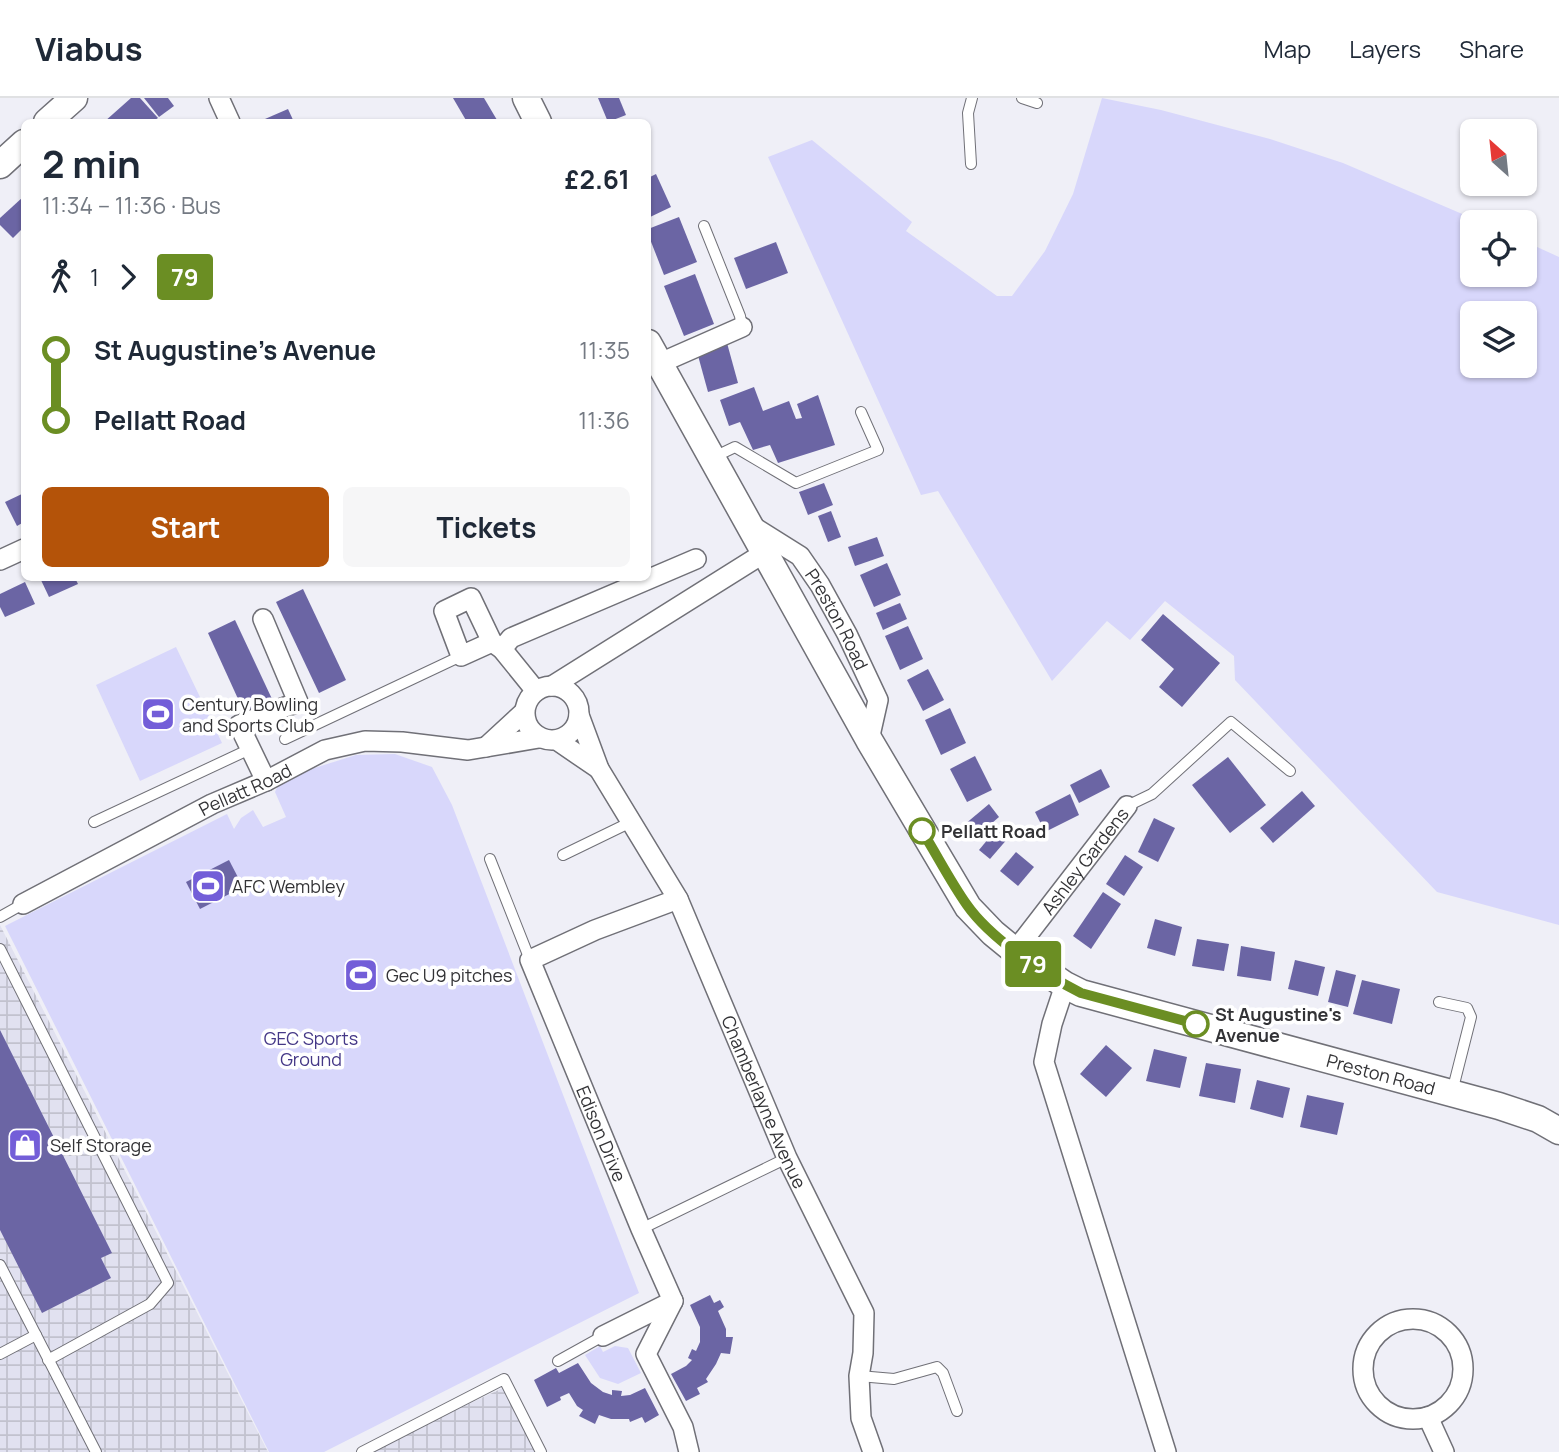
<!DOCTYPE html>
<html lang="en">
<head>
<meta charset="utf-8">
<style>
	:root { --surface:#fff; --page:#f6f6f7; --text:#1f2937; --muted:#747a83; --line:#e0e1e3; --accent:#b45309 }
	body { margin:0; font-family:Manrope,sans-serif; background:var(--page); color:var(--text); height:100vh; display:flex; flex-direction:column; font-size:26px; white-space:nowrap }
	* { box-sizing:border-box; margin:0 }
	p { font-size:23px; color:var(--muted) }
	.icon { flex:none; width:38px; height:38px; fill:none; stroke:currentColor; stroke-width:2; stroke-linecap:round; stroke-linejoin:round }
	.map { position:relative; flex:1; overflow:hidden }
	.drawer { position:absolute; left:21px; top:21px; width:630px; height:462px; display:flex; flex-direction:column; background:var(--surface); border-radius:10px; box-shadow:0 2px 5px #0004 }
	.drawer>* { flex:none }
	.badge { padding:0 14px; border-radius:5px; font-size:24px; line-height:46px }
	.needle { width:46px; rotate:333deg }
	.buttons { position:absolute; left:1460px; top:21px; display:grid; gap:14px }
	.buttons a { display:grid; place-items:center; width:77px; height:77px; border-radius:10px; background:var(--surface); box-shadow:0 2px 5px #0004; font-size:35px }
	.map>.badge { position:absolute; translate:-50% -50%; box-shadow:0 0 0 4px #fff }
	.legs { display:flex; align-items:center; gap:10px; height:77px; padding:0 21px; font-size:23px }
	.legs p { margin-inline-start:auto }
	.overview { display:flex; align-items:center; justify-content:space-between; height:119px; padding:0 21px }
	h1 { font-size:38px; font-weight:700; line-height:52px }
	.primary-button { display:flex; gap:14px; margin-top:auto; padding:14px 21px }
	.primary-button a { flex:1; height:80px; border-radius:10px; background:var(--accent); color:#fff; font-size:28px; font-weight:700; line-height:80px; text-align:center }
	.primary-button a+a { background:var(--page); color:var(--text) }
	ul { padding:0 21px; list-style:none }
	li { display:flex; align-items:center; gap:24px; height:70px; font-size:26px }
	li i { display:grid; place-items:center; width:10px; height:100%; margin:0 9px; background:currentColor }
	li i::after { content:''; width:18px; height:18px; margin:-9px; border:5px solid; border-radius:50%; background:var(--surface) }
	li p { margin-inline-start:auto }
	li:first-child i { background:linear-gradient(#0000 50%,currentColor 0) }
	li:last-child i { background:linear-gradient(currentColor 50%,#0000 0) }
	header { display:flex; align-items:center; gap:42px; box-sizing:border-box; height:98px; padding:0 35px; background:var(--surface); border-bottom:2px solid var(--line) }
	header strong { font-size:33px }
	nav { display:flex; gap:38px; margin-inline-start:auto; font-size:24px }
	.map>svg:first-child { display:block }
	.industrial { fill:url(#industrial-grid) }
	.green { fill:#d8d7fb; fill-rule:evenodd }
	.building { fill:#6b65a4 }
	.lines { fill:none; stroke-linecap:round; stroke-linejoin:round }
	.lane-casing { stroke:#707077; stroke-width:12 }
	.street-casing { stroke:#707077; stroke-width:22 }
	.secondary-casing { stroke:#707077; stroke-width:29 }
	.lane { stroke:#fff; stroke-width:10 }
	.street { stroke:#fff; stroke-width:19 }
	.secondary { stroke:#fff; stroke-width:26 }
	.line-1-casing { stroke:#fff; stroke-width:16 }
	.line-1 { stroke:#6b8e23; stroke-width:10 }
	.stop-1-dot { fill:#fff; stroke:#6b8e23; stroke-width:3.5 }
	.labels { text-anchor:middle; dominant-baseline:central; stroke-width:7; stroke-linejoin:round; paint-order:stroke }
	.street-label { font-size:18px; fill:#333336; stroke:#fff }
	.poi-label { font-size:18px; fill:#333336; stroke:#fff; text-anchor:start }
	.stop-label { font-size:18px; font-weight:bold; fill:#333336; stroke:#fff; text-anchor:start }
	.park-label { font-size:18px; fill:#453887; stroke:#fff }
</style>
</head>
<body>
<header>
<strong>Viabus</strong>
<nav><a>Map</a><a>Layers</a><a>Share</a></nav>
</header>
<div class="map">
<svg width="1559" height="1354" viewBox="0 0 1559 1354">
	<defs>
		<pattern id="industrial-grid" width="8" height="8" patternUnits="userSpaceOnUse" patternTransform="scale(1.75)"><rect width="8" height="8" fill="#e1e1f0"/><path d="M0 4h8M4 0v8" fill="none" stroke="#c2c2ce"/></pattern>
	</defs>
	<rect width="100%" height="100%" fill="#efeff7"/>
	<g class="industrial">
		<polygon points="0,827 268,1354 0,1354"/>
		<polygon points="507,1288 540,1354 366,1354"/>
	</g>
	<g class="green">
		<path d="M1102,0L1161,12L1270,41L1343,65L1481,124H1472V177H1524V143L1559,159V827L1437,794L1235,582L1234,558L1165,503L1130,542L1107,523L1052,583L938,393L921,397L768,59L812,42L912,124L906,133L997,198H1012L1045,153L1073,96ZM1472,215H1524V268H1472Z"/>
		<polygon points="176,549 222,645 140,683 96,587"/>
		<polygon points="395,656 432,669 452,707 639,1195 324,1354 269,1354 5,828 227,716 234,731 241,720 253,712 263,729 286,719 275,694 278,687 308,672 356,657"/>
		<polygon points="600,1248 603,1254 615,1248 628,1250 641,1275 618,1286 600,1280 585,1257"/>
	</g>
	<g class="building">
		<polygon points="131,0 140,0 158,20 152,24 104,24"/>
		<polygon points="144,0 168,0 174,8 159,19"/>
		<polygon points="453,0 484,0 497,22 493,24 467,24"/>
		<polygon points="598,0 619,0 626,17 608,24"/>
		<polygon points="288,11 294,24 258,24"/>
		<polygon points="656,76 671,109 648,120 648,80"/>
		<polygon points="23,99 24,100 24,129 13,140 0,127 0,120"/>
		<polygon points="679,119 697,164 664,177 648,136 648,131"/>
		<polygon points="776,144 788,175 746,191 734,160"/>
		<polygon points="695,176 714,226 684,238 664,188"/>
		<polygon points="727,245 738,285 708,294 697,254"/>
		<polygon points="754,289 763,313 789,303 796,321 802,320 797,306 818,297 835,347 778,365 770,347 753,352 740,324 729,328 720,302"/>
		<polygon points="824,385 833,407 808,417 799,394"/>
		<polygon points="24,395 24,424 17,428 5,404"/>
		<polygon points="831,413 841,439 828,444 818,418"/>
		<polygon points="877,439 884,458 855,468 848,449"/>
		<polygon points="887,465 901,497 874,509 860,477"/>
		<polygon points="40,480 75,480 78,486 49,499"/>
		<polygon points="25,484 35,506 5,519 0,509 0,496"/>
		<polygon points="303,491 346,582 319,595 276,504"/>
		<polygon points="900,505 907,521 883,532 876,515"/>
		<polygon points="1163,516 1220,565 1182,609 1159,589 1174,571 1141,542"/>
		<polygon points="235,522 272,601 244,614 208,535"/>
		<polygon points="908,528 923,561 900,572 885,538"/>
		<polygon points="928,571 944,602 923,613 907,582"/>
		<polygon points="950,610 966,645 941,657 925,622"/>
		<polygon points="975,658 992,692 967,704 950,671"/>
		<polygon points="1228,659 1266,707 1230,735 1192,687"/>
		<polygon points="1101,671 1110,689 1079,705 1070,687"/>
		<polygon points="1302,693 1315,708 1273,745 1260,730"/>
		<polygon points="1070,696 1079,717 1045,734 1035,714"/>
		<polygon points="989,706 999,719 977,738 964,727"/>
		<polygon points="1154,720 1175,730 1158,764 1138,754"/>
		<polygon points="998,729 1009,739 990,761 979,752"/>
		<polygon points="1016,754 1034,769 1018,788 1000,773"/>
		<polygon points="1125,757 1143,769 1124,798 1106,786"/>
		<polygon points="229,762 243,789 200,811 186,784"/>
		<polygon points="1103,794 1121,806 1091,851 1073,838"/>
		<polygon points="1155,821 1182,829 1175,858 1147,850"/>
		<polygon points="1197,841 1229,846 1224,873 1192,868"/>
		<polygon points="1241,848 1275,854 1271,883 1237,878"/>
		<polygon points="1295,862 1325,869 1318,898 1288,891"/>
		<polygon points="1336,872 1356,877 1348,909 1328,904"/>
		<polygon points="1362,882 1400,891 1392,926 1353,916"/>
		<polygon points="0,932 112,1155 101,1160 111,1180 42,1215 0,1132"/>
		<polygon points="1106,947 1132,970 1106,999 1080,976"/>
		<polygon points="1154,951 1187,959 1180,990 1146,983"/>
		<polygon points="1206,965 1241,971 1235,1005 1199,998"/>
		<polygon points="1257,982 1290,990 1283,1020 1250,1011"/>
		<polygon points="1307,997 1344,1005 1337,1037 1300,1029"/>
		<polygon points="710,1197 714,1205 720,1202 724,1209 718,1213 726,1231 726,1239 733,1239 730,1256 721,1255 716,1266 706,1281 708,1284 697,1290 700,1296 686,1303 671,1276 686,1268 692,1262 688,1260 692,1251 696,1253 700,1244 700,1229 690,1207"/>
		<polygon points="578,1265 591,1285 603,1294 612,1297 612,1292 622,1293 621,1298 630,1297 645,1290 659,1317 645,1325 642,1319 630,1324 629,1321 611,1321 599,1317 595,1326 579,1318 583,1312 577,1308 569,1295 560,1299 561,1302 547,1309 534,1282 556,1270 559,1275"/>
	</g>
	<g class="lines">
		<g class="lane-casing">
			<g id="lane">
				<polyline points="1022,0 1037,5"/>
				<polyline points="971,66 968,15 972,0"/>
				<polyline points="704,128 740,218 742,229"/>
				<polyline points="714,359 735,349 796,385 878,352 861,314"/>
				<polyline points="285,641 461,558"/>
				<polyline points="1127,708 1152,696 1231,624 1290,673"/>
				<polyline points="94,724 250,651"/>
				<polyline points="563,757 631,724"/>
				<polyline points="490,761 530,862"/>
				<polyline points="0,819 23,806"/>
				<polyline points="0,851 168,1185 150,1206 48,1262"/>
				<polyline points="1439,904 1467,910 1471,919 1452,994"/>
				<polyline points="641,1131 787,1060"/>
				<polyline points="0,1167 96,1354"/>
				<polyline points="0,1256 36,1237"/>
				<polyline points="558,1263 603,1238"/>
				<polyline points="859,1278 894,1281 937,1269 943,1275 957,1313"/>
				<polyline points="362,1354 504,1281 541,1354"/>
			</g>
		</g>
		<g class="street-casing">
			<g id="street">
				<polyline points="219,0 230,24"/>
				<polyline points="658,266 742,229"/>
				<path id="s1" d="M752,428L800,458L820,487L847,536L878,602L869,642"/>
				<polyline points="0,462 24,451"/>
				<polyline points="263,521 298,604 239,627 266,683"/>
				<polyline points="492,544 461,558 444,513 471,500 492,544 502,551 536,593"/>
				<polyline points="502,551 511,540 696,461"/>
				<polyline points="552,588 764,455"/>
				<circle cx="552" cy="615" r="27"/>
				<path id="s2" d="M579,617L599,671L678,801L787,1060L864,1215L863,1255L859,1278L861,1320L873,1354"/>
				<polyline points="558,643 599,671"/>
				<polyline points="486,649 524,614"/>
				<path id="s3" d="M678,801L595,832L530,862L641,1131L673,1203L646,1256L683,1329L689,1354"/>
				<path id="s4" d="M23,806L212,706L266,683L325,652L365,643L402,644L468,652L539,640"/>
				<path id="s5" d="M1015,853L1127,708"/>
				<polyline points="1065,887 1052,926 1044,964 1166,1354"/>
				<circle cx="1413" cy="1271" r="50"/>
				<polyline points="603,1238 673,1203"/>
				<polyline points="1428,1319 1444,1354"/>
			</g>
		</g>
		<g class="secondary-casing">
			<g id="secondary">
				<polyline points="526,0 538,24"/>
				<polyline points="47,24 74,0"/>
				<polyline points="0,67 24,45"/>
				<path id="s6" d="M648,245L869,642L968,809L993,835L1015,853L1065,887L1081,895L1499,1008L1538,1021L1559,1033"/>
			</g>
		</g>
		<use href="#lane" class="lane"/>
		<use href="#street" class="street"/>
		<use href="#secondary" class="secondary"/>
	</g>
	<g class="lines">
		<g class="line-1-casing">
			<path id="line-1" d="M922,733C937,757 950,783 967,807C990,840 1045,877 1081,895L1196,926"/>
		</g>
		<use href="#line-1" class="line-1"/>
	</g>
	<defs>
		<g id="stadium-square" transform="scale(1.75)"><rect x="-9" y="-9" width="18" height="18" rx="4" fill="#735ed8" stroke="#fff"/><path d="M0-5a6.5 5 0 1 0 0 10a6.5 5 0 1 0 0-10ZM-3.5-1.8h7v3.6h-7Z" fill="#fff"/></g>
		<g id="shop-square" transform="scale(1.75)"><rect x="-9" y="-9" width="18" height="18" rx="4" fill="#735ed8" stroke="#fff"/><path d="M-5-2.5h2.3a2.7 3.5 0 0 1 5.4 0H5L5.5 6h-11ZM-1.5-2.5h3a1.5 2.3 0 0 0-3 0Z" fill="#fff"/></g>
	</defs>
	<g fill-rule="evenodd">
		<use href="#stadium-square" x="158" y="616"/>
		<use href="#stadium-square" x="208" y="788"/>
		<use href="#stadium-square" x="361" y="877"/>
		<use href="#shop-square" x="25" y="1047"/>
	</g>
	<g class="stop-1-dot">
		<circle cx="922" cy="733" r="12"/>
		<circle cx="1196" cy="926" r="12"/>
	</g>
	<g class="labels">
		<g class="street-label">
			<text stroke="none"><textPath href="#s1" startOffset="130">Preston Road</textPath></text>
			<text stroke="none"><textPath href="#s4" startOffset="250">Pellatt Road</textPath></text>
			<text stroke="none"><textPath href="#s5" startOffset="114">Ashley Gardens</textPath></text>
			<text stroke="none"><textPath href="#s6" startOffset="1102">Preston Road</textPath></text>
			<text stroke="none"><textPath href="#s2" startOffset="430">Chamberlayne Avenue</textPath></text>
			<text stroke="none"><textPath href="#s3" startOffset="348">Edison Drive</textPath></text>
		</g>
		<g class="poi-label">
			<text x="182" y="606">Century Bowling<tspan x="182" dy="21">and Sports Club</tspan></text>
			<text x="232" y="788">AFC Wembley</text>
			<text x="386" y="877">Gec U9 pitches</text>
			<text x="50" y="1047">Self Storage</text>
		</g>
		<g class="stop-label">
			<text x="941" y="733">Pellatt Road</text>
			<text x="1215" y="916">St Augustine's<tspan x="1215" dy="21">Avenue</tspan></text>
		</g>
		<g class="park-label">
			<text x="311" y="940">GEC Sports<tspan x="311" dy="21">Ground</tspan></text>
		</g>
	</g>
</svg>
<div class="buttons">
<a><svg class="needle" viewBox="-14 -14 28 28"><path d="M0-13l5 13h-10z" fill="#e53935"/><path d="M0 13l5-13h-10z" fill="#747a83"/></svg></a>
<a><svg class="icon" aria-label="locate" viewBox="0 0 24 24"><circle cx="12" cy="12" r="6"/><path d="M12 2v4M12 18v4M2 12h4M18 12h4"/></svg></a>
<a><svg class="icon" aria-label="layers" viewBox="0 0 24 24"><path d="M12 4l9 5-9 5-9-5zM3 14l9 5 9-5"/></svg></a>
</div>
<b class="badge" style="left:1033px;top:866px;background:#6b8e23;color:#fff">79</b>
<section class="drawer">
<div class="overview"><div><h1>2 min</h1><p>11:34 – 11:36 · Bus</p></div><b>£2.61</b></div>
<div class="legs"><svg class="icon" aria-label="walk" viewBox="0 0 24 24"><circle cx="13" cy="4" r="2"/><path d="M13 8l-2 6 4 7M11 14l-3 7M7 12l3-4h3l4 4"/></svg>1<svg class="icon" aria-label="forward" viewBox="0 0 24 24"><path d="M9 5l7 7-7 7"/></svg><b class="badge" style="background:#6b8e23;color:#fff">79</b></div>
<ul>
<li><i style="color:#6b8e23"></i><b>St Augustine's Avenue</b><p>11:35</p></li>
<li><i style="color:#6b8e23"></i><b>Pellatt Road</b><p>11:36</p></li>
</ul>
<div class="primary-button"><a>Start</a><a>Tickets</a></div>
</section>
</div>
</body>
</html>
